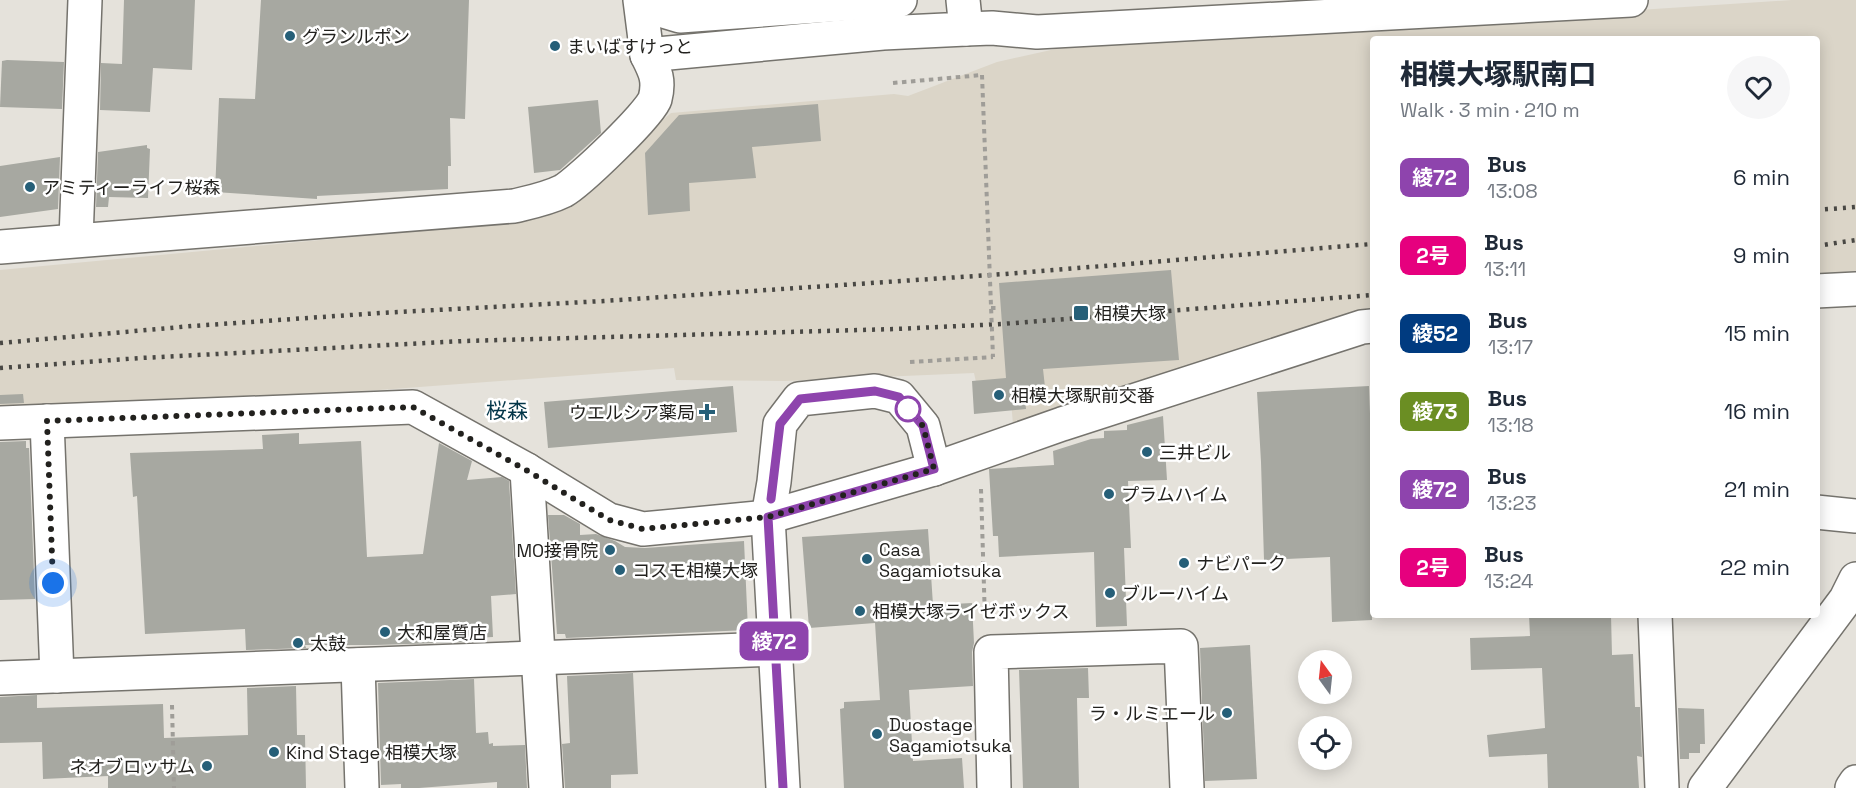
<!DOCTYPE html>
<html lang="en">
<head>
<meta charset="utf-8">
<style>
	:root { --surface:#fff; --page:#f6f6f7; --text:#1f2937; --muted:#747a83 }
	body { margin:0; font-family:"Space Grotesk","Noto Sans JP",sans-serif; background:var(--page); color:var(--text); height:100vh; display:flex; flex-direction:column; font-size:22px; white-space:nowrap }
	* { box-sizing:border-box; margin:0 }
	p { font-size:20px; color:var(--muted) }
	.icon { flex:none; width:33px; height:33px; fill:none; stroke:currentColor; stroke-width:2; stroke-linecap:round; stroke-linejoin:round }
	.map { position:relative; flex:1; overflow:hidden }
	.sheet { position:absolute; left:1370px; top:36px; width:450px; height:582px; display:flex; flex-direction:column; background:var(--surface); border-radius:6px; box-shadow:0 3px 15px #0003 }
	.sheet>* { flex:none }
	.badge { padding:0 12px; border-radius:9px; font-size:21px; line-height:39px }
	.needle { width:39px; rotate:345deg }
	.controls { position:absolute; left:1298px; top:650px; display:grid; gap:12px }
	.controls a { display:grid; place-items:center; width:54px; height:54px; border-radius:50%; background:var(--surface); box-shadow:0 3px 15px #0003; font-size:30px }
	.you { position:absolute; width:30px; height:30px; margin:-15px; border:4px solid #fff; border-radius:50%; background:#1a73e8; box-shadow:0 0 0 9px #1a73e833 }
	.map>.badge { position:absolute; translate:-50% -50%; box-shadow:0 0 0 3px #fff }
	.round { display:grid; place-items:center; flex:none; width:63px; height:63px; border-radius:32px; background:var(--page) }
	.overview { display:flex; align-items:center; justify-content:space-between; height:102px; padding:0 30px }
	h1 { font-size:28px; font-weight:800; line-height:45px }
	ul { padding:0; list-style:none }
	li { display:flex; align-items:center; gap:18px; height:78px; padding:0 30px }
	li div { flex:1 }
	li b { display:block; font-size:22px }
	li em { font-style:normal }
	li .badge { min-width:66px; font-weight:700; text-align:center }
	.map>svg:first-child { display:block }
	.built { fill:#dbd5c8 }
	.building { fill:#a7a8a1 }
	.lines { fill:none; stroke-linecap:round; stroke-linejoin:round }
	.minor-casing { stroke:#75736d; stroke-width:36 }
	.highway-casing { stroke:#75736d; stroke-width:36 }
	.path { stroke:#9f9d98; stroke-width:4; stroke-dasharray:4.5 4.5; stroke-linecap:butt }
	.minor { stroke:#fff; stroke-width:33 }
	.highway { stroke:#fff; stroke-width:33 }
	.rail { stroke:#494844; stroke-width:4.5; stroke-dasharray:3 6; stroke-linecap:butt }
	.path-bridge { stroke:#9f9d98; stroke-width:4; stroke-dasharray:4.5 4.5; stroke-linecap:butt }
	.line-casing { stroke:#fff; stroke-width:14 }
	.line { stroke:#8e44ad; stroke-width:9 }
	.walk { stroke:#22211e; stroke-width:6; stroke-dasharray:0 10.8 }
	.poi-dot { fill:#265f78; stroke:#fff; stroke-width:2 }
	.stop-dot { fill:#fff; stroke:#8e44ad; stroke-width:3 }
	.labels { text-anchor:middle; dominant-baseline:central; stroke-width:5; stroke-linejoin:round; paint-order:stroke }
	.poi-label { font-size:18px; fill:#22211e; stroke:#fff; text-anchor:start }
	.quarter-label { font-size:21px; fill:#033649; stroke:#fff }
</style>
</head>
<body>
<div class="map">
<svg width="1856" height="788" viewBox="0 0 1856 788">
	<rect width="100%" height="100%" fill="#e5e2db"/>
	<polygon class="built" points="1792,0 1856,0 1856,272 1817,275 1816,39 1372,39 1372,312 1013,424 1009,379 976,382 974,373 785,381 676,380 674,368 379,390 0,409 0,270 523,221 547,216 565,206 578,192 671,113 894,94 908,96 997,62 1060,48"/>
	<g class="building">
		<polygon points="124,0 195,0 192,70 153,68 150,112 100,110 101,63 122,64"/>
		<polygon points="261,0 469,0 465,119 450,118 451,166 448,166 448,189 317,196 317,199 215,192 219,98 255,99"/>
		<polygon points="7,60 64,62 62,109 0,107 2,61"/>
		<polygon points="598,100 601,133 560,170 534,173 528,107"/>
		<polygon points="818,104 821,141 752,147 756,178 689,183 690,211 648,215 645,153 679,115"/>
		<polygon points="147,145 147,148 150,149 148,198 109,197 108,207 96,207 98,152"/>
		<polygon points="60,157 58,209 0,217 0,166"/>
		<polygon points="1171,270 1179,360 1043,369 1045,387 1024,390 1026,409 974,414 972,381 1006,378 999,283"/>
		<polygon points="733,386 737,432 548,448 544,402"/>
		<polygon points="1369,386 1372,469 1372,620 1332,622 1330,557 1264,560 1261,462 1257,392"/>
		<polygon points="23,394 24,403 0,404 0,395"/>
		<polygon points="1163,416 1167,480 1128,481 1131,548 1124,548 1127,626 1096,627 1094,552 999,557 998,536 993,536 989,469 1054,465 1053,451 1091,439 1104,438 1104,431 1127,430 1127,425"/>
		<polygon points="299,433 299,444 361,441 367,557 423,554 439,443 472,461 467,480 502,477 509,481 516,594 491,596 493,637 472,638 472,642 375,645 305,645 306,648 246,650 245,629 145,634 137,496 133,497 130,453 263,449 262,435"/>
		<polygon points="26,441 26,448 29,448 35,599 0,600 0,442"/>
		<polygon points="548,515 564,515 580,524 580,535 596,534 615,541 625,547 645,548 744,541 748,630 566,638 565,634 557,634"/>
		<polygon points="928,529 933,605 972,603 974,643 972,652 973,686 909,690 913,761 962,758 964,788 844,788 840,709 844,708 844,702 880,700 875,623 809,628 802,537"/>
		<polygon points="1529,615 1611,615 1612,655 1633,654 1635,707 1640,707 1642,757 1637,756 1639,788 1548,788 1547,754 1489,757 1487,735 1545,728 1542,668 1471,670 1470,638 1530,636"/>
		<polygon points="1250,645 1257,779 1205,781 1200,648"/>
		<polygon points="1088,668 1089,698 1077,698 1079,788 1023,788 1019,670"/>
		<polygon points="633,673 638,774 611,775 611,788 565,788 562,744 570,743 567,676"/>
		<polygon points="474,679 476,733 488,732 489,744 493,743 493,746 525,745 527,788 497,788 497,782 419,788 401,788 401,784 381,785 378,683"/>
		<polygon points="296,686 297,735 305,735 306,788 108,788 108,776 43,779 42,742 0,743 0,697 37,695 37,708 163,704 164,738 248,735 247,688"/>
		<polygon points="1678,708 1704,709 1705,744 1700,744 1700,753 1689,753 1689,759 1680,759"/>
	</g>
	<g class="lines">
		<g class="minor-casing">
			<g id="minor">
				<polyline points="640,0 647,55 883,33 966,29 963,0"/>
				<polyline points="651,0 660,10 680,16 900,0"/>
				<polyline points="966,29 992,28 1037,32 1631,0"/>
				<polyline points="76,239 85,0"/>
				<path d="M0,247L514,206C531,202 547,199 563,191C578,183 651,113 655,99C660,80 655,71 647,55"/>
				<polyline points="1816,291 1856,289"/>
				<polyline points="47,421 57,676"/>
				<polyline points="0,423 413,407 527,470 609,520 643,529 768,517 934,469 1062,424 1362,327 1372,326"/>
				<polyline points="527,470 546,788"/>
				<polyline points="1816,512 1856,516"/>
				<polyline points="1655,615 1662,788"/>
				<polyline points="358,665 362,788"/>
				<polyline points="0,678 774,649"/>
				<polyline points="783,788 768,517 774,482 780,424 799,399 875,391 899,397 923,426 934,469"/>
				<polyline points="994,788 991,652 1181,646 1187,788"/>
				<polyline points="1705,788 1846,599 1856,579"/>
			</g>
		</g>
		<g class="highway-casing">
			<polyline id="highway" points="1852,788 1856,782"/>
		</g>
		<g class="path">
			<polyline points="893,83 982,75"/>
			<polyline points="991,308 996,308"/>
			<polyline points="910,362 993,357"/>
			<polyline points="981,489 985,620"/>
			<polyline points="172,705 174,788"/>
		</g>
		<use href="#minor" class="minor"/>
		<use href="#highway" class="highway"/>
		<g class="rail">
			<polyline points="1816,210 1856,207"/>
			<polyline points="1816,246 1856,240"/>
			<polyline points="0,343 192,326 380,313 604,301 1005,274 1372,244"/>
			<polyline points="0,368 141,358 464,341 895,329 1002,324 1372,295"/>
		</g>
		<polyline class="path-bridge" points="982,75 993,357"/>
	</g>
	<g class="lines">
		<g class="line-casing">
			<polyline id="line" points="771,499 780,424 800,399 875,391 899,397 923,426 934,469 768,517 783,788"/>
		</g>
		<use href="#line" class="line"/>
		<polyline class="walk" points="53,583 47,421 413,407 526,470 609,520 643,529 768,517 934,469 923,426 908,409"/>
	</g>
	<g class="poi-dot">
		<circle cx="290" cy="36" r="6"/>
		<circle cx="555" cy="46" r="6"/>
		<circle cx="30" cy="187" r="6"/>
		<rect x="1073" y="305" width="16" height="16" rx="3"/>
		<circle cx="999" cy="395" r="6"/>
		<path d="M704 403h6v6h6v6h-6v6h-6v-6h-6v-6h6z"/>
		<circle cx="1147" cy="452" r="6"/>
		<circle cx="1109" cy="494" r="6"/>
		<circle cx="610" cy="550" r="6"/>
		<circle cx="867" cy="559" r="6"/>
		<circle cx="1184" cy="563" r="6"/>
		<circle cx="620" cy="570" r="6"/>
		<circle cx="1110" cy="593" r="6"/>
		<circle cx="860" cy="611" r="6"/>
		<circle cx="385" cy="632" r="6"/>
		<circle cx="298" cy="643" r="6"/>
		<circle cx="1227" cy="713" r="6"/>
		<circle cx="877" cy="734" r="6"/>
		<circle cx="274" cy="752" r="6"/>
		<circle cx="207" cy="766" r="6"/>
	</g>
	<circle class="stop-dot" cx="908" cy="409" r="12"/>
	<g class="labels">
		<g class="poi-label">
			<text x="302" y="36">グランルポン</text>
			<text x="567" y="46">まいばすけっと</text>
			<text x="42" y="187">アミティーライフ桜森</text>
			<text x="1094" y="313">相模大塚</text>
			<text x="1011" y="395">相模大塚駅前交番</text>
			<text x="695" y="412" text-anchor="end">ウエルシア薬局</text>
			<text x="1159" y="452">三井ビル</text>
			<text x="1121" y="494">プラムハイム</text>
			<text x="879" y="549">Casa<tspan x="879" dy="21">Sagamiotsuka</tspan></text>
			<text x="598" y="550" text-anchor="end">MO接骨院</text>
			<text x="1196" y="563">ナビパーク</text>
			<text x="632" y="570">コスモ相模大塚</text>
			<text x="1122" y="593">ブルーハイム</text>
			<text x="872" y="611">相模大塚ライゼボックス</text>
			<text x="397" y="632">大和屋質店</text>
			<text x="310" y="643">太鼓</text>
			<text x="1215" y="713" text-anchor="end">ラ・ルミエール</text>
			<text x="889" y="724">Duostage<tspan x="889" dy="21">Sagamiotsuka</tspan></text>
			<text x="286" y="752">Kind Stage 相模大塚</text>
			<text x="195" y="766" text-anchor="end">ネオブロッサム</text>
		</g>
		<g class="quarter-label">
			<text x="507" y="410">桜森</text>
		</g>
	</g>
</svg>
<div class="controls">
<a><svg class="needle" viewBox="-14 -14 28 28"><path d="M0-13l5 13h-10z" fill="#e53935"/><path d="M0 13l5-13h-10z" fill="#747a83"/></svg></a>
<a><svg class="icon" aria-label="locate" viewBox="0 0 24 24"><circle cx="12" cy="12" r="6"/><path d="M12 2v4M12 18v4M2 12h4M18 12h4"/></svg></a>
</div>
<div class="you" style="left:53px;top:583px"></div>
<b class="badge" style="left:774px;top:641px;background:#8e44ad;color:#fff">綾72</b>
<section class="sheet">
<div class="overview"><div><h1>相模大塚駅南口</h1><p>Walk · 3 min · 210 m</p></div><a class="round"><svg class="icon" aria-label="heart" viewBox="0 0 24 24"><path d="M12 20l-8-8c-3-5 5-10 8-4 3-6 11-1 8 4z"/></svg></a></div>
<ul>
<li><span class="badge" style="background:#8e44ad;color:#fff">綾72</span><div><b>Bus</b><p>13:08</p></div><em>6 min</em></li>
<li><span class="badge" style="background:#e6007e;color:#fff">2号</span><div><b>Bus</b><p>13:11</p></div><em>9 min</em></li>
<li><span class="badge" style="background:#003b80;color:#fff">綾52</span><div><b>Bus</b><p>13:17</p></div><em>15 min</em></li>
<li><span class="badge" style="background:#6b8e23;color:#fff">綾73</span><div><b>Bus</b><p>13:18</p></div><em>16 min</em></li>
<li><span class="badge" style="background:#8e44ad;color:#fff">綾72</span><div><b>Bus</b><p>13:23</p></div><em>21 min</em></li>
<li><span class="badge" style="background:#e6007e;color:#fff">2号</span><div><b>Bus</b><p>13:24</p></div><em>22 min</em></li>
</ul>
</section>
</div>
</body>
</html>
